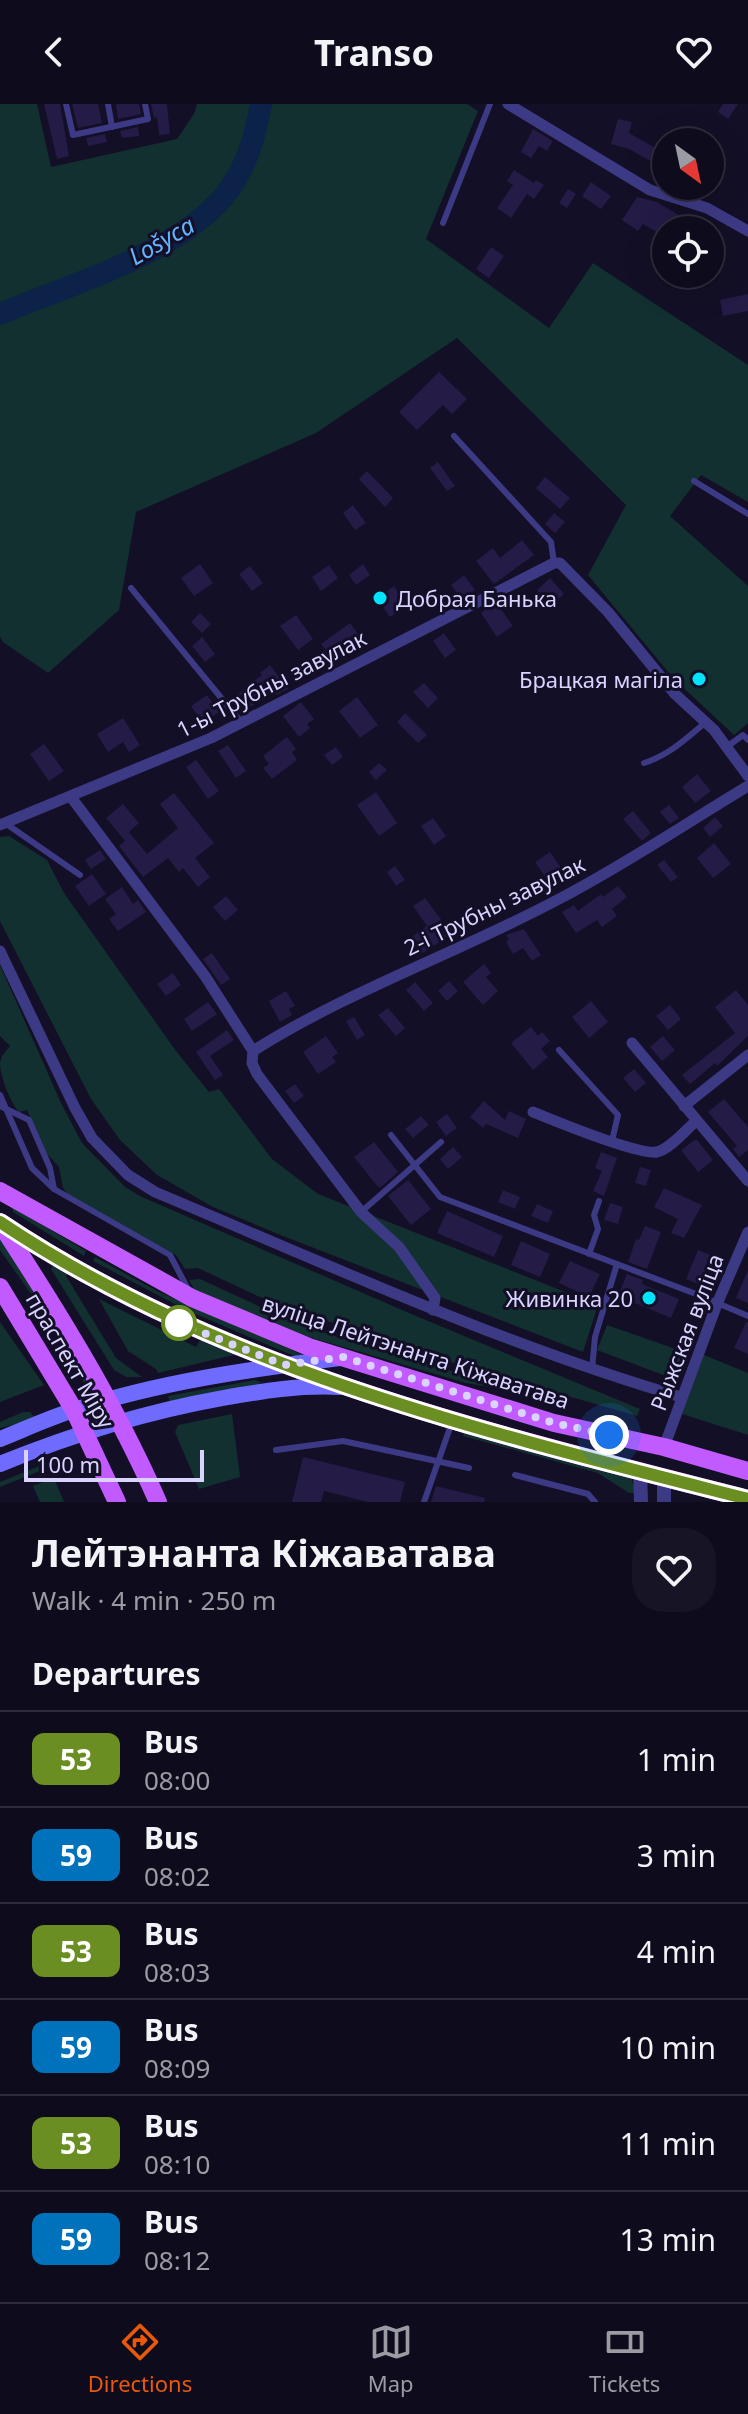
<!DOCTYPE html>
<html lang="en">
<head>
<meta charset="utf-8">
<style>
	:root { --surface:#0e0b1c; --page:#171425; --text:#f1f3f6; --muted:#9b9ba3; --line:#2e2b3b; --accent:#ea580c }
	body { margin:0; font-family:"Noto Sans",sans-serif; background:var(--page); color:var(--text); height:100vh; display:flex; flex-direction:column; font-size:30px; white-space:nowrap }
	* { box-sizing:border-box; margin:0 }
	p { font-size:26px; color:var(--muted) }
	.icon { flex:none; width:44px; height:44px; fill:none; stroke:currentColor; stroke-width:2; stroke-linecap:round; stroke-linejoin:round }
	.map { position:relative; height:1398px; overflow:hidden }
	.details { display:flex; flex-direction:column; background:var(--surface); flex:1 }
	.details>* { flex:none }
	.badge { padding:0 16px; border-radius:12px; font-size:28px; line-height:52px }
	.needle { width:52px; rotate:147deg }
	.tools { position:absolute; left:652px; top:24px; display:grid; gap:16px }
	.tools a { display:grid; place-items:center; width:72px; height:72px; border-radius:50%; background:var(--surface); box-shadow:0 8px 32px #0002,0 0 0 2px var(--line); font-size:40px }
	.scale { position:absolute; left:24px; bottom:20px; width:180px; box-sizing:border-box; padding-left:8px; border:4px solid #d9d4ff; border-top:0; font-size:22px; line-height:28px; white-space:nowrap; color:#d9d4ff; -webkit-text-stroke:6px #130f26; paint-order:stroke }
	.you { position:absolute; width:40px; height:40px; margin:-20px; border:6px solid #fff; border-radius:50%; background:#1a73e8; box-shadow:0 0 0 12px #1a73e833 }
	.map>.badge { position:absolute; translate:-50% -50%; box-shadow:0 0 0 4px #fff }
	h2 { padding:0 32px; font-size:30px; line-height:72px }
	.round { display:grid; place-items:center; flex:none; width:84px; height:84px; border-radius:32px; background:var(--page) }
	.headline { display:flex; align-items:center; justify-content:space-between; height:136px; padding:0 32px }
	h1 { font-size:38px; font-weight:700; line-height:60px }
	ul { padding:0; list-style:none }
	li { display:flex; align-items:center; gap:24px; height:96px; padding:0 32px; border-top:2px solid var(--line) }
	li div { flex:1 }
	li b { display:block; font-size:30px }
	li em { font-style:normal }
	li .badge { min-width:88px; font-weight:700; text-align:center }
	header { display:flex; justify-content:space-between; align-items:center; height:104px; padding:0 32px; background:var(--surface); font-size:36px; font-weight:700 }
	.tabs { display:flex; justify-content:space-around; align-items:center; height:112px; border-top:2px solid var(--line); background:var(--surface); font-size:22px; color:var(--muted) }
	.tabs a { display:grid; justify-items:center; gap:4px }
	.tabs .current { color:var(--accent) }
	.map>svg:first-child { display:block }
	.green { fill:#12302f }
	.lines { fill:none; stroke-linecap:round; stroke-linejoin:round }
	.river { stroke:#0c2248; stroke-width:22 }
	.building { fill:#241b47 }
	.service { stroke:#3d3a85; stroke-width:6 }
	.minor { stroke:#3d3a85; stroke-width:11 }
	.tertiary { stroke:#3d3a85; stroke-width:14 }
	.secondary { stroke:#6f6bff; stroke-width:16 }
	.primary { stroke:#c25bff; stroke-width:18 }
	.line-casing { stroke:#fff; stroke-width:18 }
	.line { stroke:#6b8e23; stroke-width:12 }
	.walk { stroke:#d9d4ff; stroke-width:8; stroke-dasharray:0 14.4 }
	.poi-dot { fill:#00e5ff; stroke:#130f26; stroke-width:3 }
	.stop-dot { fill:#fff; stroke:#6b8e23; stroke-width:4 }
	.labels { text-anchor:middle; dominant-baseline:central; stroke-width:6; stroke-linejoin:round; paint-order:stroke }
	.poi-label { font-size:22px; fill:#d9d4ff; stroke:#130f26; text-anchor:end }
	.street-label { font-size:22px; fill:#d9d4ff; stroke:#130f26 }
	.water-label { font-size:24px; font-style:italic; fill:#62b6ff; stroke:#130f26 }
</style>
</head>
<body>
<header><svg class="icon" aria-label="back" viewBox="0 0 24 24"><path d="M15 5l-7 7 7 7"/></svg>Transo<svg class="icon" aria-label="heart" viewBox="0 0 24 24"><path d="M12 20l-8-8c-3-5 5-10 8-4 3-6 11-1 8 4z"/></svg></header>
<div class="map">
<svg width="748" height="1398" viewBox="0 0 748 1398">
	<rect width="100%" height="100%" fill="#130f26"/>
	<g class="green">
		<polygon points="0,0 37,0 51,63 177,35 194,10 197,0 467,0 478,7 426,135 549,224 593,159 748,261 748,398 701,371 670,412 748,482 748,619 734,631 674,575 588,471 626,401 457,234 316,329 136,408 119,506 48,569 3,538 0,533"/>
		<polygon points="9,732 47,756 64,789 176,947 209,988 219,985 272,1055 318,1090 598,1201 583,1248 283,1132 213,1103 157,1071 120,1036 91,995 0,817 0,733"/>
		<path d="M0,861L61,999L82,1039L125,1083L142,1093L409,1209L640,1305L637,1312L419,1249L264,1195L198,1164L185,1165L176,1151L68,1091L63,1084L59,1063L47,1050L27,1006L19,1008C10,998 0,972 0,959C1,952 6,947 10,942L0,932Z"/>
		<polygon points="12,1103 86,1147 84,1152 13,1108"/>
		<polygon points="0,1133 93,1284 86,1283 36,1197 0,1146"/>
		<polygon points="95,1153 159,1188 303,1251 299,1254 186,1206 93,1157"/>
		<polygon points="54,1159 68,1167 66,1172 116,1254 142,1273 126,1273 114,1266 51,1165"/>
		<polygon points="200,1175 289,1216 340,1234 502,1282 501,1285 466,1279 275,1223 195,1187 189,1176"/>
		<polygon points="99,1195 196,1243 201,1235 238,1250 158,1269 156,1265 128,1247"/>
		<polygon points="0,1218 44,1281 0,1298"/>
		<polygon points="607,1221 690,1250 679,1277 597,1246"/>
		<polygon points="704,1251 748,1269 748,1331 682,1310"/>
		<polygon points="255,1276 262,1279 170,1299 168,1292"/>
		<polygon points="23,1308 30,1308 34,1313 28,1317 0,1324 0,1318"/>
		<polygon points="232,1310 240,1373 199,1385 175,1328 178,1321"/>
		<polygon points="464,1326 631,1374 636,1389 629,1389 598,1369 463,1332"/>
		<polygon points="54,1356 57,1360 0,1383 0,1378"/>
		<polygon points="54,1374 64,1398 40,1398 33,1382"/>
	</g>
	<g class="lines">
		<path class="river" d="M0,210C72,179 195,146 236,75C250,52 256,26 261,0"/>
	</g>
	<g class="building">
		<polygon points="44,0 60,0 69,52 57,55"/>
		<polygon points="72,0 98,0 102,19 78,24"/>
		<polygon points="116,0 139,0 141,10 118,15"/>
		<polygon points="151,0 167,0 170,30 159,31 157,13 154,14"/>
		<polygon points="723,0 738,0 728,15 718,8"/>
		<polygon points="618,15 632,18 629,29 659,46 652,58 629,45 611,40"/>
		<polygon points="689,22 712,38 678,38"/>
		<polygon points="138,23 139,32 122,34 120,27"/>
		<polygon points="533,25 553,37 547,47 539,42 531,54 521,48"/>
		<polygon points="105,30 107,38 88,42 86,34"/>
		<polygon points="514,66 534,79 536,76 544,81 534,95 527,90 511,114 497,104 513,81 507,77"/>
		<polygon points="591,78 611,92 601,105 582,92"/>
		<polygon points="568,85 576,90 567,104 559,99"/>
		<polygon points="637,93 657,98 682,113 716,124 715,126 666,126 665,133 643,120 638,127 622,116"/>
		<polygon points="491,143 504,152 489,174 476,165"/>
		<polygon points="748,190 748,207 723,212 720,196"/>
		<polygon points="439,268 467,295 452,310 443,301 417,326 399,308"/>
		<polygon points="438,358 455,382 447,387 430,364"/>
		<polygon points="367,367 393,394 385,403 359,375"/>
		<polygon points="545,373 570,394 560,405 536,384"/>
		<polygon points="353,401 366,419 355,426 343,409"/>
		<polygon points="554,409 565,418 555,429 545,420"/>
		<polygon points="522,436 534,451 494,480 476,457 493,444 500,454"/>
		<polygon points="200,460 213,479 194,492 181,474"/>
		<polygon points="363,460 370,471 356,481 349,471"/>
		<polygon points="329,461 338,474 321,487 312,473"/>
		<polygon points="250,462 263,479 252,487 239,470"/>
		<polygon points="464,471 475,486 462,496 451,481"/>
		<polygon points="550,474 564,490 552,501 537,486"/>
		<polygon points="394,482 407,501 390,513 377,494"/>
		<polygon points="496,498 513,522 497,533 481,509"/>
		<polygon points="200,509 211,520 202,529 191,518"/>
		<polygon points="296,511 313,535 298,546 280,522"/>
		<polygon points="350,519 361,534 332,553 321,540"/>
		<polygon points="444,529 456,546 445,554 433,537"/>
		<polygon points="202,533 215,550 205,558 192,542"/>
		<polygon points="270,561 288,585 276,591 273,587 243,608 233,594 262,571 260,569"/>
		<polygon points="424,579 438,594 428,604 413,588"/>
		<polygon points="207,591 219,608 203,619 191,602"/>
		<polygon points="357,593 378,621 360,634 339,607"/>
		<polygon points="301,598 314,615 307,620 310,624 299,633 283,612"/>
		<polygon points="405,609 427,631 418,639 397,618"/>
		<polygon points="123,614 140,641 129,648 123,638 108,648 97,630"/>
		<polygon points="287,633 296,645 292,648 297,656 272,675 263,664 269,660 263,652"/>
		<polygon points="44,640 64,667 49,677 30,650"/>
		<polygon points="228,641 246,667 236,674 218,647"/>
		<polygon points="336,643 343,653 332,661 324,651"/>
		<polygon points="196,656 219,687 208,695 186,663"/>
		<polygon points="379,659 387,666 376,676 369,668"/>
		<polygon points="697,670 711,687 695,699 682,683"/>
		<polygon points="376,688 397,719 379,732 357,701"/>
		<polygon points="174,689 214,739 195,754 210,773 198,783 183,764 179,768 168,754 143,773 119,742 125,737 106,714 123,700 139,719 129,728 147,750 178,724 160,700"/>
		<polygon points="669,701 679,714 670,720 660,708"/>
		<polygon points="633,707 651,729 642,737 623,715"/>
		<polygon points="715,713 723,722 710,733 703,724"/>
		<polygon points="433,714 446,732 434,741 421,722"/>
		<polygon points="714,739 731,760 713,774 697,754"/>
		<polygon points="100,746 106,755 91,765 85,756"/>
		<polygon points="550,748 561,764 546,774 535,758"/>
		<polygon points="664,756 678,773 671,778 657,761"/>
		<polygon points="395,762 405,776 396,782 387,768"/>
		<polygon points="92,770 106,790 89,802 75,782"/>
		<polygon points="618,782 627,793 612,805 617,812 602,823 597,816 576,829 562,808 574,801 578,807 601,790 603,793"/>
		<polygon points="122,783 133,800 138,796 146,808 118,827 109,815 116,810 105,795"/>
		<polygon points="226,792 238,806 225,817 213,803"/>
		<polygon points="425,794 445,821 452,816 460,828 449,836 447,833 421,850 410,834 427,822 413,802"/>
		<polygon points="524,825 541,851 532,857 523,844 513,850 506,838 509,836 506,831"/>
		<polygon points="212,849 230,875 221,881 203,855"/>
		<polygon points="484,860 491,869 486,873 498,887 483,901 463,878"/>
		<polygon points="173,869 181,881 166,892 157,880"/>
		<polygon points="449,877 458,887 447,897 438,887"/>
		<polygon points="415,878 433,899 424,907 406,886"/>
		<polygon points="736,886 748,901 748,932 717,962 715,959 690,980 682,971 735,929 715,903"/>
		<polygon points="286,887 295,902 289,905 292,911 280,918 269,897"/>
		<polygon points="591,897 608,918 589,934 572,913"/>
		<polygon points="208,898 217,910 192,927 184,915"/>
		<polygon points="670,901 681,915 668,926 656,912"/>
		<polygon points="388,904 405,924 396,932 378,911"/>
		<polygon points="354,913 365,931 357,936 346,917"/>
		<polygon points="531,923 538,932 542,928 550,937 541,945 548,953 533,966 511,939"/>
		<polygon points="227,926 234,936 210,952 223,971 215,976 196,948"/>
		<polygon points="326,932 338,949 332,953 336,958 318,970 303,948"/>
		<polygon points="663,932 675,946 662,957 650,943"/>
		<polygon points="634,965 646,979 635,988 623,974"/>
		<polygon points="295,980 304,992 294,999 285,987"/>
		<polygon points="724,995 748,1023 748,1046 739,1053 733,1045 737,1042 708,1008"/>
		<polygon points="484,997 505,1016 509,1007 526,1015 518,1034 486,1020 483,1024 470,1013"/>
		<polygon points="447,1010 457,1024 446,1032 436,1018"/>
		<polygon points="421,1012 429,1021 413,1034 405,1025"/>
		<polygon points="696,1035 713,1056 698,1068 681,1046"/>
		<polygon points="374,1038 398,1068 381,1083 378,1083 354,1053"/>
		<polygon points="453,1043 462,1053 448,1065 440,1055"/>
		<polygon points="601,1048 617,1054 604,1092 593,1087 602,1067 595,1064"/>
		<polygon points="640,1063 651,1066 646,1082 635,1079"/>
		<polygon points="408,1076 431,1105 411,1121 388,1092"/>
		<polygon points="664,1084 702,1101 684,1134 671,1129 678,1115 654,1103"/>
		<polygon points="503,1086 520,1093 515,1105 498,1098"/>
		<polygon points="610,1099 623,1103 618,1120 604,1116"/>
		<polygon points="537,1100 553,1107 548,1119 531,1112"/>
		<polygon points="447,1107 503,1132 494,1153 437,1129"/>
		<polygon points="645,1122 661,1128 647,1165 628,1158 636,1135 639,1136"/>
		<polygon points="521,1137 550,1150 540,1173 511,1161"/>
		<polygon points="698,1146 713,1152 701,1181 686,1175"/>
		<polygon points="570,1157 600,1170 589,1193 559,1179"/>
		<polygon points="748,1166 748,1199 736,1194"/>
		<polygon points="627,1170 643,1176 642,1180 679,1195 671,1214 618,1192"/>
		<polygon points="746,1218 748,1218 748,1250 734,1244"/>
		<polygon points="303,1353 405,1378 400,1398 368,1398 324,1387 321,1398 292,1398"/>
		<polygon points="436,1382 485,1394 484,1398 431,1398"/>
	</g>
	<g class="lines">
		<g class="service">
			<polyline points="66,0 73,31 148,15 145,0"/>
			<polyline points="108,0 112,23"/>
			<polyline points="443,119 490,0"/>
			<polyline points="454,332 551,438 554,459"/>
			<polyline points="694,377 748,410"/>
			<polyline points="131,484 241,618"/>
			<polyline points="728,642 743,631 748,636"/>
			<path d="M644,659C669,651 686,635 706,618"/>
			<polyline points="5,719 80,771"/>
			<polyline points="559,946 618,1011 612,1037"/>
			<polyline points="0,991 32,1064 54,1085 170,1151 189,1187"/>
			<polyline points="0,1002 29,1016 50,1064 54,1085"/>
			<polyline points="391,1031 440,1093 696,1190 748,1212"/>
			<polyline points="361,1108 441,1038"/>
			<polyline points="589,1150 598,1125 594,1111 599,1097"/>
			<polyline points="592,1265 595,1233 617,1160"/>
			<polyline points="276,1346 343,1337 469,1364"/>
			<polyline points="515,1371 588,1390 595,1398"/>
			<polyline points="424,1398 452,1318"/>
		</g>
		<g class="minor">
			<polyline points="508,0 650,86 707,104 748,127"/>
			<polyline points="71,693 205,872 253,947 252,959 257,970 361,1108 399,1143 435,1194 433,1206"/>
			<polyline points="0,721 211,634 554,459 560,459 608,508 675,590 714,626 748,672"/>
			<path d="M0,847L75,1004L92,1034L128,1071L155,1088C329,1161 500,1240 681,1293"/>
			<polyline points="632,939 748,1077"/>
			<path d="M253,947C349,886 458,849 559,795C624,761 685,720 748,682"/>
			<polyline points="684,1002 748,951"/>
			<path d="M533,1008C555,1017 637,1051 657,1048C670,1045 686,1026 696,1017"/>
			<polyline points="664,1343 717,1200 748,1128"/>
		</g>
		<g class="tertiary">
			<polyline points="640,1366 641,1398"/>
			<polyline points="664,1372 664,1398"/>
		</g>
		<g class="secondary">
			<path d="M0,1335C25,1325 49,1314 74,1306C159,1278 251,1265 340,1254"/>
			<path d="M0,1360C73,1330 145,1308 223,1294C262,1287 300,1281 339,1283"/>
		</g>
		<g class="primary">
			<polyline points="0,1087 192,1194 309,1243 554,1319 664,1343 748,1367"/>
			<path d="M0,1118C220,1266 494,1330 748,1395"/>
			<path d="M2,1122C60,1211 115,1300 158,1398"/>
			<polyline points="0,1183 74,1306 117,1398"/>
		</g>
	</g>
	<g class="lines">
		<g class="line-casing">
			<path id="line" d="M0,1118C218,1265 496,1331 748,1395"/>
		</g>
		<use href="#line" class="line"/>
		<polyline class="walk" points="179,1219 284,1261 343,1253 554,1319 609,1331"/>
	</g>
	<g class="poi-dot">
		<circle cx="380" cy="494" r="8"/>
		<circle cx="699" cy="575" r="8"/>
		<circle cx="649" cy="1194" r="8"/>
	</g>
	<circle class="stop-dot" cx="179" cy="1219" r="16"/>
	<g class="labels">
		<g class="poi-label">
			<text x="396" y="494" text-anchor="start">Добрая Банька</text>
			<text x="683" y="575">Брацкая магіла</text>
			<text x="633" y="1194">Живинка 20</text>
		</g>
		<g class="street-label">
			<text transform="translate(271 579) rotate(-27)">1-ы Трубны завулак</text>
			<text transform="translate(494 801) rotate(-26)">2-і Трубны завулак</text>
			<text transform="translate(686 1228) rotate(-69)">Рыжская вуліца</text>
			<text transform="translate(416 1247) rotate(18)">вуліца Лейтэнанта Кіжаватава</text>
			<text transform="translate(71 1256) rotate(60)">праспект Міру</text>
		</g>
		<g class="water-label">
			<text transform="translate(161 136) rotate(-30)">Lošyca</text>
		</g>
	</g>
</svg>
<div class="tools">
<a><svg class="needle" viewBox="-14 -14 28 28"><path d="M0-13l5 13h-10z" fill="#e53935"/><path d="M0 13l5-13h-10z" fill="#9b9ba3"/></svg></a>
<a><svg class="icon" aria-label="locate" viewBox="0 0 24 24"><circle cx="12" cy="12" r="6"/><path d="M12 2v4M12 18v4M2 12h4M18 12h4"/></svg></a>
</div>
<div class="scale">100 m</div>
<div class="you" style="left:609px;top:1331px"></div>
</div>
<section class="details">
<div class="headline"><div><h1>Лейтэнанта Кіжаватава</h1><p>Walk · 4 min · 250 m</p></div><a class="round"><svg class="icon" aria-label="heart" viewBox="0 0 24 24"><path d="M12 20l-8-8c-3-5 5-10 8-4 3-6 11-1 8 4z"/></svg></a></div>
<h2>Departures</h2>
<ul>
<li><span class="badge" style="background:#6b8e23;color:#fff">53</span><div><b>Bus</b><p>08:00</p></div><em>1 min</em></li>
<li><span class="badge" style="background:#0072bc;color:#fff">59</span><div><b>Bus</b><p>08:02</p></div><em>3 min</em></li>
<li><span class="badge" style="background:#6b8e23;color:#fff">53</span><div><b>Bus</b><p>08:03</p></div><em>4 min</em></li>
<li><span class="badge" style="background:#0072bc;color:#fff">59</span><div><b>Bus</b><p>08:09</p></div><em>10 min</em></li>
<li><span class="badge" style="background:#6b8e23;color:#fff">53</span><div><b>Bus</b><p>08:10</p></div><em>11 min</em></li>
<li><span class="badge" style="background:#0072bc;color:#fff">59</span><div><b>Bus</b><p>08:12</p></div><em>13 min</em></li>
</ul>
</section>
<nav class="tabs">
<a class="current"><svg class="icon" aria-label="directions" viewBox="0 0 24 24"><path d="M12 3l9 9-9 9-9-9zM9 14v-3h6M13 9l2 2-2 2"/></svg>Directions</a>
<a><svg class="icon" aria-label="map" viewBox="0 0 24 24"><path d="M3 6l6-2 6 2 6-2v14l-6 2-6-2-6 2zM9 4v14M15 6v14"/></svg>Map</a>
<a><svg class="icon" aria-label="tickets" viewBox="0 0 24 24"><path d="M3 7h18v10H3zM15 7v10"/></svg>Tickets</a>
</nav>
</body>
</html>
